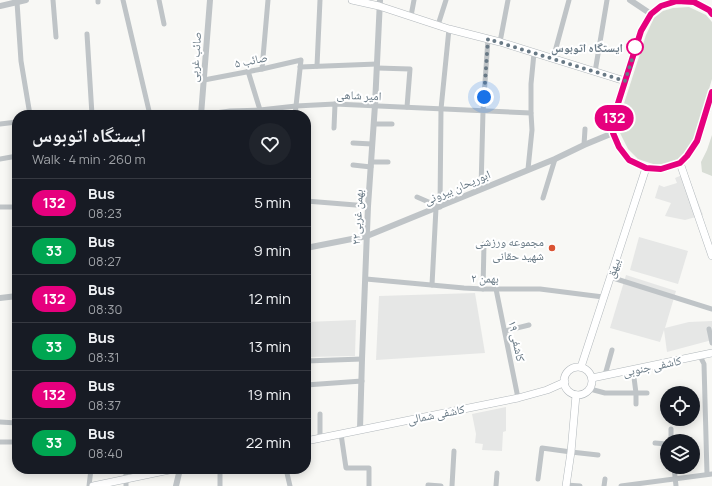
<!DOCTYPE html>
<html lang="en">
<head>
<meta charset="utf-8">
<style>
	:root { --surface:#171b24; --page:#20242c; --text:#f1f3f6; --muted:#9ea1a6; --line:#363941 }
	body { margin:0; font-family:Manrope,"Noto Naskh Arabic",sans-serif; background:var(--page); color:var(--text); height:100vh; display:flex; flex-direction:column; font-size:15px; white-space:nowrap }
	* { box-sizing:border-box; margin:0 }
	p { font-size:13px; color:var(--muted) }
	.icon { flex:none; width:22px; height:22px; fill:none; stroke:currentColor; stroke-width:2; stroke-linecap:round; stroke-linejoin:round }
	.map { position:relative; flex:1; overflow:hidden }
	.details { position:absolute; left:12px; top:110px; width:299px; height:364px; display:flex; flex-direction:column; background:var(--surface); border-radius:16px; box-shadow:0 2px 10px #0003 }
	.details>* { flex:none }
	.badge { padding:0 8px; border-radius:13px; font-size:14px; line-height:26px }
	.fabs { position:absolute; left:660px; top:386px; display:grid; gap:8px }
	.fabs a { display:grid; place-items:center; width:40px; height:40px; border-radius:50%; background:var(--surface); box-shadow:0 2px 10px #0003; font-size:20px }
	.you { position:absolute; width:20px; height:20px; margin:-10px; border:3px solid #fff; border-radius:50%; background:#1a73e8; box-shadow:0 0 0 6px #1a73e833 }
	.map>.badge { position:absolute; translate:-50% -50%; box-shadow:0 0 0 2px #fff }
	.round { display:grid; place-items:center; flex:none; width:42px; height:42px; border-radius:21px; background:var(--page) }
	.headline { display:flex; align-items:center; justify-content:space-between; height:68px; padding:0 20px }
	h1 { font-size:19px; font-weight:700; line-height:30px }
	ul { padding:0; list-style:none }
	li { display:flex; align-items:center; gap:12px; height:48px; padding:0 20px; border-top:1px solid var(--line) }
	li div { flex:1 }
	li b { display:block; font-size:15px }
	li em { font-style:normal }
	li .badge { min-width:44px; font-weight:700; text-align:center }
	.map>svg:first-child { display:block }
	.built { fill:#e6e7e6 }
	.green { fill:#d8ddd5 }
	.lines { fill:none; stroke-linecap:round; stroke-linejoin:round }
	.secondary-casing { stroke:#b2b8bc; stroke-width:8 }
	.minor { stroke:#bfc4c7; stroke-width:5 }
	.tertiary { stroke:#bfc4c7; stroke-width:6 }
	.secondary { stroke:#fff; stroke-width:7 }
	.line-casing { stroke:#fff; stroke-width:9 }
	.line { stroke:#e6007e; stroke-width:6 }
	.walk { stroke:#687985; stroke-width:4; stroke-dasharray:0 7.2 }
	.stop-dot { fill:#fff; stroke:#e6007e; stroke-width:2 }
	.poi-dot { fill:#da5333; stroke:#fff; stroke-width:1.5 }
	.labels { text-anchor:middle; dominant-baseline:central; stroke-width:4; stroke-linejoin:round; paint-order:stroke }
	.stop-label { font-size:12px; font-weight:bold; fill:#687985; stroke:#fff; text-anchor:end }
	.street-label { font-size:12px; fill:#687985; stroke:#fff }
	.poi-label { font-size:12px; fill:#687985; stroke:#fff; text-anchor:end }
</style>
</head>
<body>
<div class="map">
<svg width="712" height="486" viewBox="0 0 712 486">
	<rect width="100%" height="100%" fill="#f8f8f5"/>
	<g class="built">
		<polygon points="687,173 703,215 685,220 665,216 671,203 655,198 659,185 664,187 677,183 675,178"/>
		<polygon points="639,237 688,251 678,284 630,270"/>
		<polygon points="626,275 676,291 665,328 689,322 712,321 712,340 667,352 664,330 660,342 610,328"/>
		<polygon points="475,293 485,353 376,360 379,296"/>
		<polygon points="356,320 355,356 306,357 306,322"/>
		<polygon points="506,407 506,431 503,432 502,451 482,450 483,444 475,443 476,434 472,414"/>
	</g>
	<g class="green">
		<polygon points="689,7 706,15 712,22 712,79 693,142 687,152 680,158 672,163 661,164 653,164 638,159 628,149 620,133 620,116 646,35 654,18 663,11 673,8"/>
		<polygon points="712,135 712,176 702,172 701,162 707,150"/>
	</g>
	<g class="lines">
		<g class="secondary-casing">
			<g id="secondary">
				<polyline points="352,0 379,6 449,29 500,42 625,81"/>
				<polyline points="712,14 709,10 694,2 677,1 661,6 651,14 641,31 614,116 613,133 619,147 629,160 646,168 661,169 680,163 687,156 697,141 712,92"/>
				<polyline points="680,163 712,256"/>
				<polyline points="581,367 646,168"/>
				<circle cx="578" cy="381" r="14"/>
				<polyline points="592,378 712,353"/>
				<polyline points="306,441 518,398 547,390 565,382"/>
				<polyline points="93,486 174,469"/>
				<polyline points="566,486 571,452 576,395"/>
			</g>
		</g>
		<g class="minor">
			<polyline points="53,0 56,37"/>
			<polyline points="98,0 98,2"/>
			<polyline points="123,0 150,115"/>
			<polyline points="159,0 164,24"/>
			<polyline points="17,2 21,61 30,115"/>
			<polyline points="411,16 414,0"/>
			<polyline points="438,25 446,0"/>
			<polyline points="87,34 92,115"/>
			<polyline points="500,42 508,0"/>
			<polyline points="553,59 569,0"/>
			<polyline points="317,66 320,0"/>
			<polyline points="300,67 377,64"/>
			<polyline points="377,68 410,69 407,107"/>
			<polyline points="262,69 268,0"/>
			<polyline points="248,71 260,110 261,115"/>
			<polyline points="595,72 607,0"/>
			<polyline points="204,80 262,69 301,60 295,115"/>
			<polyline points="187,115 201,115 230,111 260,110 296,106 335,104 531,113"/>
			<polyline points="0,124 17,122"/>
			<polyline points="374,124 392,124"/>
			<polyline points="334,128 335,104"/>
			<polyline points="353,143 372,144"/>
			<polyline points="584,145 585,129"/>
			<polyline points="0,159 17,156"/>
			<polyline points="371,162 388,162"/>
			<polyline points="353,165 371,167"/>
			<polyline points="528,169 532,130 531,113 531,84 534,53"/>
			<polyline points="481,189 483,111 488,39"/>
			<polyline points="417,197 440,207 441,109 449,29"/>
			<polyline points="543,198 555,159"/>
			<polyline points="306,201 368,206"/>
			<polyline points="0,207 17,207"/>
			<polyline points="610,277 712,309"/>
			<polyline points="366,279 464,288 483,289 540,289 603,297"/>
			<polyline points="432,285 436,208"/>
			<polyline points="483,289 484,244"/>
			<polyline points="496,289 518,398"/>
			<polyline points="709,329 712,343"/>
			<polyline points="505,331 529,325"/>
			<polyline points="700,356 704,364 707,474"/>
			<polyline points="306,361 362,359"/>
			<polyline points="633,370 636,393 636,404"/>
			<polyline points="605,375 612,350"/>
			<polyline points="306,385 362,381"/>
			<polyline points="590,389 605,393 647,393"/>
			<polyline points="0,422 17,423"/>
			<polyline points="671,429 671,441"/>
			<polyline points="341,434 346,468 369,468 369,486"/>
			<polyline points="320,438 320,414"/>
			<polyline points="0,442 17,442"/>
			<polyline points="655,443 667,444"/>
			<polyline points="674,467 676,486"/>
			<polyline points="220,469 220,486"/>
			<polyline points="286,469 290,486"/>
			<polyline points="538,479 542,448 571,452 598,455"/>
			<polyline points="428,485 441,486"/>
			<polyline points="566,485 580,486"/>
			<polyline points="89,486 91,469"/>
			<polyline points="126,486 126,469"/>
			<polyline points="452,486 454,451"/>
			<polyline points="496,486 497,473"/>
			<polyline points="604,486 605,479"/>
			<polyline points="621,486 712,474"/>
		</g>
		<g class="tertiary">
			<polyline points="630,0 651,14"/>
			<polyline points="0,6 26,0"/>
			<polyline points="201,115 210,0"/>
			<polyline points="306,248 367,236 555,159 584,145 613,133"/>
			<polyline points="0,298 17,296"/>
			<polyline points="360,429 362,359 368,206 375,105 380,0"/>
			<polyline points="176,486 180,469"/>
		</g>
		<use href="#secondary" class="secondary"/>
	</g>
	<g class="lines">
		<g class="line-casing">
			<polyline id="line" points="712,14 709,10 694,2 677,1 661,6 651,14 641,31 614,116 613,133 619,147 629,160 646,168 661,169 680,163 687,156 697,141 712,92"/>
		</g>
		<use href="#line" class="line"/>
		<polyline class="walk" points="484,97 488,39 625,81 637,44 635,47"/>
	</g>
	<circle class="stop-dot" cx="635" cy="47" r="8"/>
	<circle class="poi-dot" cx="552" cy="248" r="4"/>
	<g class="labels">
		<g class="stop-label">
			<text x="623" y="47">ایستگاه اتوبوس</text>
		</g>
		<g class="street-label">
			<text transform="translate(195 57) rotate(-86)">صائب غربی</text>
			<text transform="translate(251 60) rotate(-12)">صائب ۵</text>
			<text transform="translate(359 95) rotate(2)">امیر شاهی</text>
			<text transform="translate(457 187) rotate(-23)">ابوریحان بیرونی</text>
			<text transform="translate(357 217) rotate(-87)">۲۲بهمن غربی</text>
			<text transform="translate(613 268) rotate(-71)">بیهق</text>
			<text transform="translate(485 278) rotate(1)">بهمن ۲</text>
			<text transform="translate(517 341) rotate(78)">کاشفی ۱۹</text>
			<text transform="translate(652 366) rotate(-12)">کاشفی جنوبی</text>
			<text transform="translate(436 414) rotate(-11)">کاشفی شمالی</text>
		</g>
		<g class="poi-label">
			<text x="544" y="241">مجموعه ورزشی<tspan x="544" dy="14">شهید حقانی</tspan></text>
		</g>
	</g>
</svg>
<div class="fabs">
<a><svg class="icon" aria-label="locate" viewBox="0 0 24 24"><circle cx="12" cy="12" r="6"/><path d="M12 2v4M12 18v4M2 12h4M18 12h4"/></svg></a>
<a><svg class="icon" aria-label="layers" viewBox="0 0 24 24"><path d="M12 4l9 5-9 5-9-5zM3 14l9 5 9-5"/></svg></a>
</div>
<div class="you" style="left:484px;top:97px"></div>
<b class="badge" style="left:614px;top:118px;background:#e6007e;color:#fff">132</b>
<section class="details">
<div class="headline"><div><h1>ایستگاه اتوبوس</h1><p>Walk · 4 min · 260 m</p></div><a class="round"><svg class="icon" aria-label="heart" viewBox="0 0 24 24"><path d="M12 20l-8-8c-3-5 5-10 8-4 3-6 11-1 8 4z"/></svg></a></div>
<ul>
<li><span class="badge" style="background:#e6007e;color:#fff">132</span><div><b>Bus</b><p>08:23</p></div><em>5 min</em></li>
<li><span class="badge" style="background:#00a651;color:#fff">33</span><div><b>Bus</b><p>08:27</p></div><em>9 min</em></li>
<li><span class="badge" style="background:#e6007e;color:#fff">132</span><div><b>Bus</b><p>08:30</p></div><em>12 min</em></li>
<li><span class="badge" style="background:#00a651;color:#fff">33</span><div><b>Bus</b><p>08:31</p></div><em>13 min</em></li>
<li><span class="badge" style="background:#e6007e;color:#fff">132</span><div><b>Bus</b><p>08:37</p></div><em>19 min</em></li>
<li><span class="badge" style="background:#00a651;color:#fff">33</span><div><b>Bus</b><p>08:40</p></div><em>22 min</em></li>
</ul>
</section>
</div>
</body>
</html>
